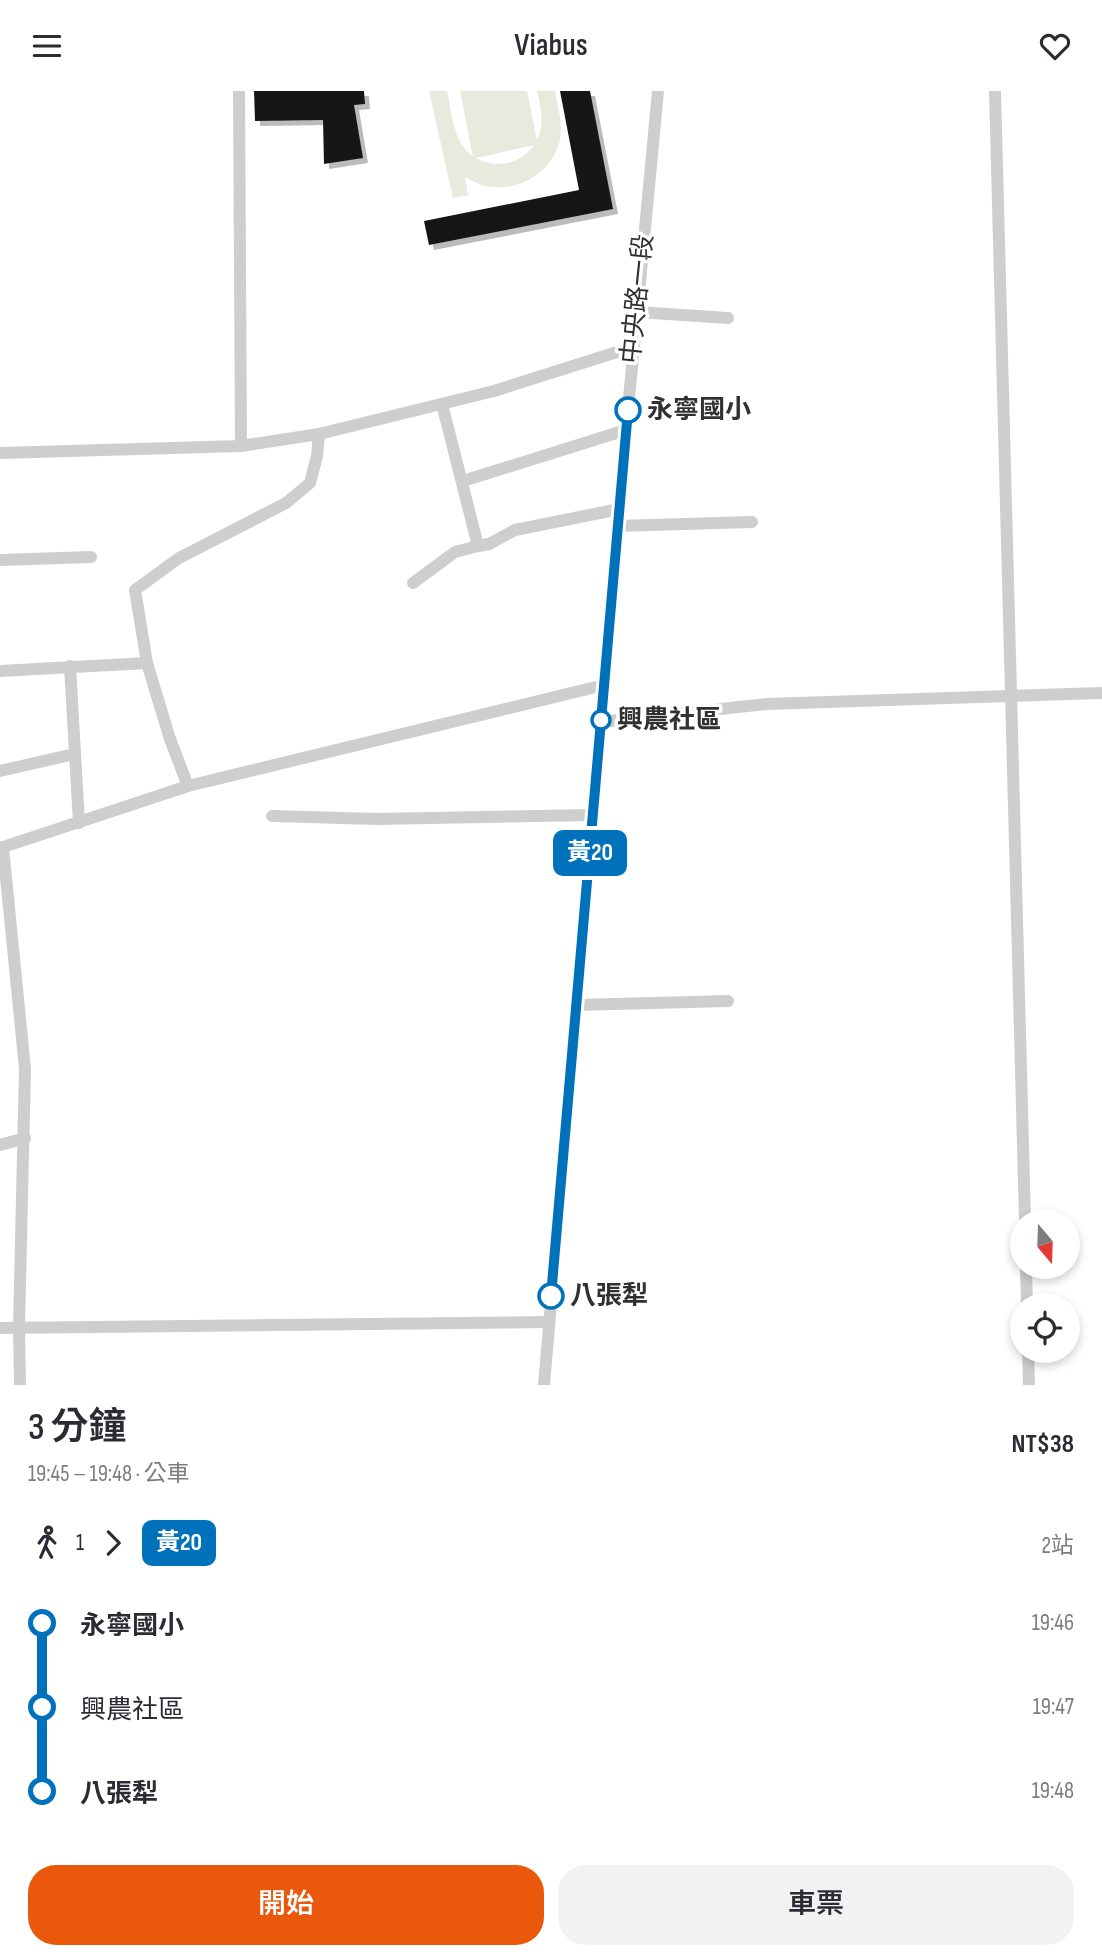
<!DOCTYPE html>
<html lang="zh-TW">
<head>
<meta charset="utf-8">
<style>
	:root { --surface:#fff; --page:#f2f2f3; --text:#2b2b33; --muted:#7c7c81; --accent:#ea580c }
	body { margin:0; font-family:"Sofia Sans Condensed","Noto Sans TC",sans-serif; background:var(--page); color:var(--text); height:100vh; display:flex; flex-direction:column; font-size:26px; white-space:nowrap }
	* { box-sizing:border-box; margin:0 }
	p { font-size:23px; color:var(--muted) }
	.icon { flex:none; width:38px; height:38px; fill:none; stroke:currentColor; stroke-width:2; stroke-linecap:round; stroke-linejoin:round }
	.map { position:relative; height:1294px; overflow:hidden }
	.panel { display:flex; flex-direction:column; background:var(--surface); flex:1 }
	.panel>* { flex:none }
	.badge { padding:0 14px; border-radius:10px; font-size:24px; line-height:46px }
	.needle { width:46px; rotate:161deg }
	.tools { position:absolute; left:1010px; top:1118px; display:grid; gap:14px }
	.tools a { display:grid; place-items:center; width:70px; height:70px; border-radius:50%; background:var(--surface); box-shadow:0 4px 10px #0003; font-size:35px }
	.map>.badge { position:absolute; translate:-50% -50%; box-shadow:0 0 0 4px #fff }
	.legs { display:flex; align-items:center; gap:10px; height:77px; padding:0 28px; font-size:23px }
	.legs p { margin-inline-start:auto }
	.headline { display:flex; align-items:center; justify-content:space-between; height:119px; padding:0 28px }
	h1 { font-size:38px; font-weight:600; line-height:52px }
	.cta { display:flex; gap:14px; margin-top:auto; padding:14px 28px }
	.cta a { flex:1; height:80px; border-radius:28px; background:var(--accent); color:#fff; font-size:28px; font-weight:600; line-height:80px; text-align:center }
	.cta a+a { background:var(--page); color:var(--text) }
	ul { padding:0 28px; list-style:none }
	li { display:flex; align-items:center; gap:24px; height:84px; font-size:26px }
	li i { display:grid; place-items:center; width:10px; height:100%; margin:0 9px; background:currentColor }
	li i::after { content:''; width:18px; height:18px; margin:-9px; border:5px solid; border-radius:50%; background:var(--surface) }
	li p { margin-inline-start:auto }
	li:first-child i { background:linear-gradient(#0000 50%,currentColor 0) }
	li:last-child i { background:linear-gradient(currentColor 50%,#0000 0) }
	header { display:flex; justify-content:space-between; align-items:center; height:91px; padding:0 28px; background:var(--surface); font-size:32px; font-weight:600 }
	.map>svg:first-child { display:block }
	.green { fill:#e7eadc; fill-rule:evenodd }
	.building { fill:#181818; filter:url(#shadow) }
	.lines { fill:none; stroke-linecap:round; stroke-linejoin:round }
	.minor { stroke:#cecece; stroke-width:12 }
	.line-1-casing { stroke:#fff; stroke-width:16 }
	.line-1 { stroke:#0072bc; stroke-width:10 }
	.stop-1-dot { fill:#fff; stroke:#0072bc; stroke-width:3.5 }
	.labels { text-anchor:middle; dominant-baseline:central; stroke-width:7; stroke-linejoin:round; paint-order:stroke }
	.street-label { font-size:26px; fill:#313131; stroke:#fff }
	.stop-label { font-size:26px; font-weight:bold; fill:#313131; stroke:#fff; text-anchor:start }
</style>
</head>
<body>
<header><svg class="icon" aria-label="menu" viewBox="0 0 24 24"><path d="M4 6h16M4 12h16M4 18h16"/></svg>Viabus<svg class="icon" aria-label="heart" viewBox="0 0 24 24"><path d="M12 20l-8-8c-3-5 5-10 8-4 3-6 11-1 8 4z"/></svg></header>
<div class="map">
<svg width="1102" height="1294" viewBox="0 0 1102 1294">
	<defs>
		<filter id="shadow"><feDropShadow dx="5" dy="5" stdDeviation="0" flood-color="#0004"/></filter>
	</defs>
	<rect width="100%" height="100%" fill="#fff"/>
	<path class="green" d="M429,0H447C452,23 453,50 473,66L460,0H527L537,49C545,32 541,17 537,0H555C558,16 563,33 560,49C552,82 518,102 485,95C478,93 471,89 465,86L468,104L453,107ZM534,54C521,73 496,78 476,67Z"/>
	<g class="building">
		<polygon points="254,0 364,0 365,13 354,14 363,67 324,73 323,29 255,30"/>
		<polygon points="560,0 590,0 613,118 429,154 424,130 579,99"/>
	</g>
	<g class="lines">
		<g class="minor">
			<polyline points="239,0 241,355"/>
			<polyline points="995,0 1025,1130"/>
			<polyline points="637,221 728,227"/>
			<polyline points="442,313 478,455 489,453 515,439 619,418"/>
			<polyline points="319,343 494,300 633,256"/>
			<polyline points="0,362 241,355 319,343 317,365 310,392 286,412 179,467 135,499 147,572 170,648 188,695"/>
			<polyline points="463,390 626,339"/>
			<polyline points="617,435 752,431"/>
			<polyline points="0,469 91,466"/>
			<polyline points="413,492 455,461 478,455"/>
			<polyline points="70,575 79,732"/>
			<polyline points="0,580 147,572"/>
			<polyline points="601,631 766,613 1102,602"/>
			<polyline points="0,680 74,663"/>
			<polyline points="272,725 377,728 593,724"/>
			<polyline points="3,756 25,978 19,1236 20,1294"/>
			<polyline points="0,757 188,695 604,594"/>
			<polyline points="576,914 728,910"/>
			<polyline points="0,1054 25,1047"/>
			<polyline points="1026,1176 1027,1214"/>
			<polyline points="0,1237 549,1231"/>
			<polyline points="1028,1260 1029,1294"/>
			<polyline points="544,1294 617,435 658,0"/>
		</g>
	</g>
	<g class="lines">
		<g class="line-1-casing">
			<polyline id="line-1" points="551,1205 628,319"/>
		</g>
		<use href="#line-1" class="line-1"/>
	</g>
	<g class="stop-1-dot">
		<circle cx="628" cy="319" r="12"/>
		<circle cx="601" cy="629" r="9"/>
		<circle cx="551" cy="1205" r="12"/>
	</g>
	<g class="labels">
		<g class="street-label">
			<text transform="translate(638 208) rotate(-84)">中央路一段</text>
		</g>
		<g class="stop-label">
			<text x="647" y="319">永寧國小</text>
			<text x="617" y="629">興農社區</text>
			<text x="570" y="1205">八張犁</text>
		</g>
	</g>
</svg>
<div class="tools">
<a><svg class="needle" viewBox="-14 -14 28 28"><path d="M0-13l5 13h-10z" fill="#e53935"/><path d="M0 13l5-13h-10z" fill="#7c7c81"/></svg></a>
<a><svg class="icon" aria-label="locate" viewBox="0 0 24 24"><circle cx="12" cy="12" r="6"/><path d="M12 2v4M12 18v4M2 12h4M18 12h4"/></svg></a>
</div>
<b class="badge" style="left:590px;top:762px;background:#0072bc;color:#fff">黃20</b>
</div>
<section class="panel">
<div class="headline"><div><h1>3 分鐘</h1><p>19:45 – 19:48 · 公車</p></div><b>NT$38</b></div>
<div class="legs"><svg class="icon" aria-label="walk" viewBox="0 0 24 24"><circle cx="13" cy="4" r="2"/><path d="M13 8l-2 6 4 7M11 14l-3 7M7 12l3-4h3l4 4"/></svg>1<svg class="icon" aria-label="forward" viewBox="0 0 24 24"><path d="M9 5l7 7-7 7"/></svg><b class="badge" style="background:#0072bc;color:#fff">黃20</b><p>2站</p></div>
<ul>
<li><i style="color:#0072bc"></i><b>永寧國小</b><p>19:46</p></li>
<li><i style="color:#0072bc"></i><span>興農社區</span><p>19:47</p></li>
<li><i style="color:#0072bc"></i><b>八張犁</b><p>19:48</p></li>
</ul>
<div class="cta"><a>開始</a><a>車票</a></div>
</section>
</body>
</html>
